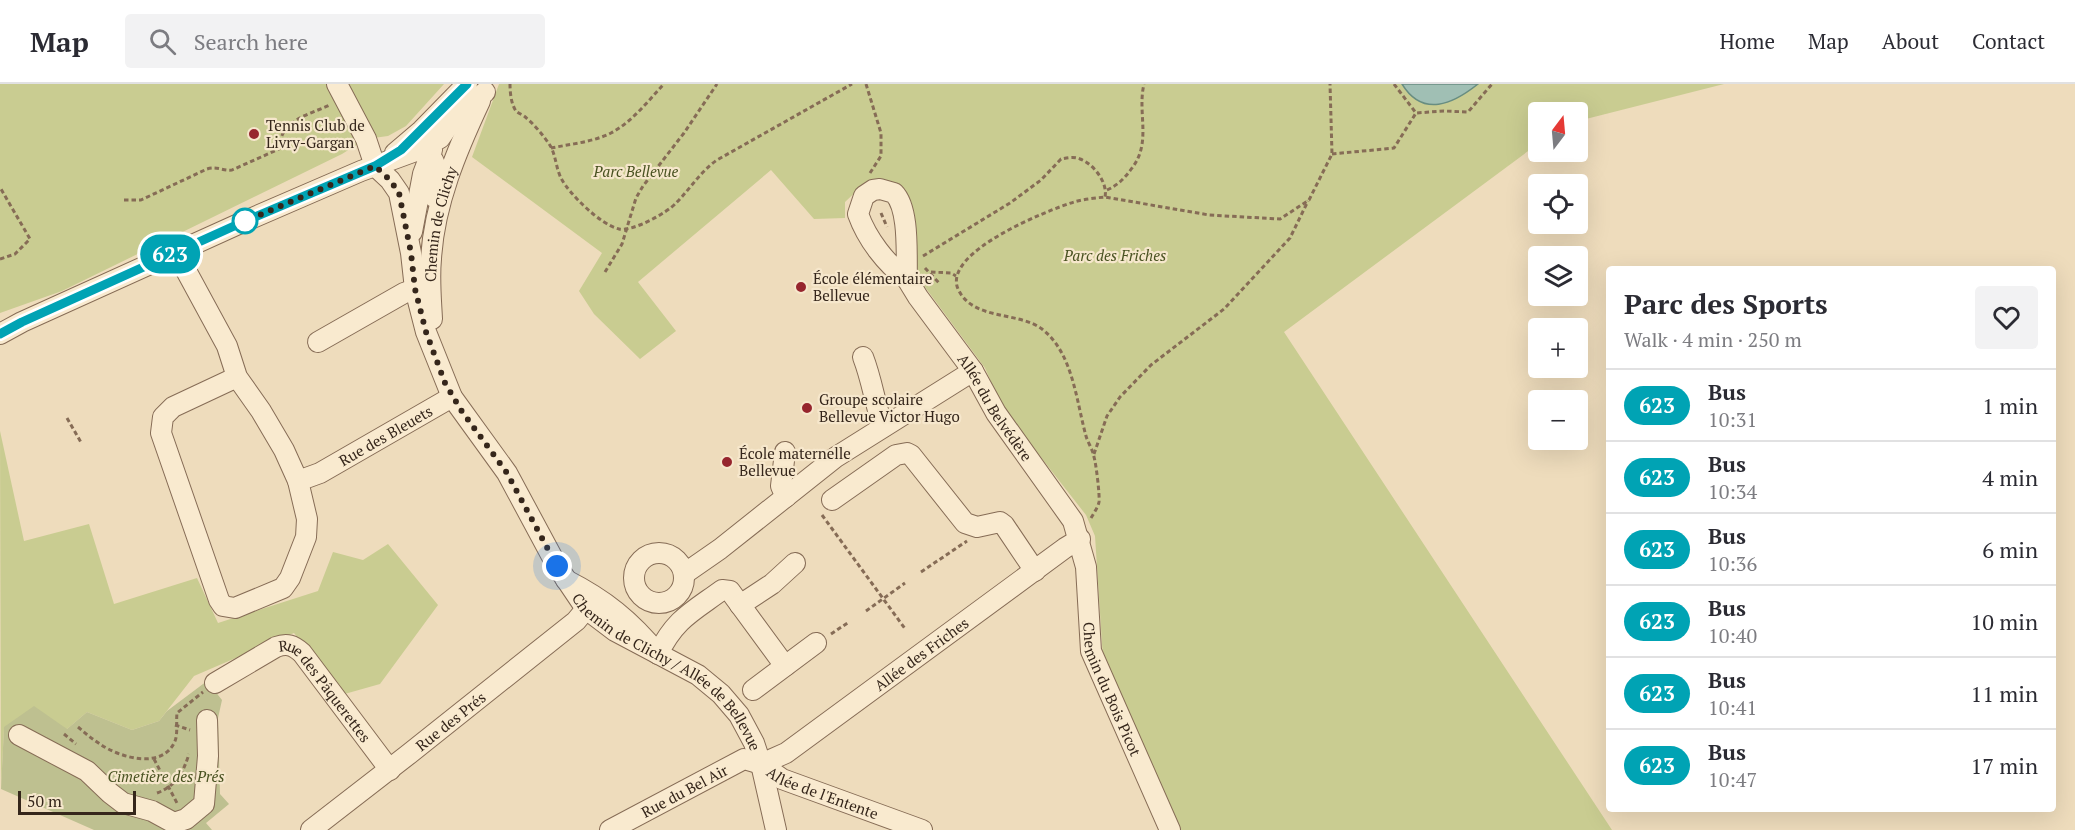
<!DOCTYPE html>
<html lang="en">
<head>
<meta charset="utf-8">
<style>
	:root { --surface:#fff; --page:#f2f2f3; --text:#2b2b33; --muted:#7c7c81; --line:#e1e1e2 }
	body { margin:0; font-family:"PT Serif",serif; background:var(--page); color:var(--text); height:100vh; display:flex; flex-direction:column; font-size:22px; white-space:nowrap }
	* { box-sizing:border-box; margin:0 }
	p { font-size:20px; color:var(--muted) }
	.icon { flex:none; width:33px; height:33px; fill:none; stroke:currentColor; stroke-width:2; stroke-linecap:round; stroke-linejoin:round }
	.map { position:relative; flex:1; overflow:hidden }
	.details { position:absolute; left:1606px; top:182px; width:450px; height:546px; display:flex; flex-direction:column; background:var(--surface); border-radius:6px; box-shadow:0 6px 24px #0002 }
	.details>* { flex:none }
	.badge { padding:0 12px; border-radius:20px; font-size:21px; line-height:39px }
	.needle { width:39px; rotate:16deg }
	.tools { position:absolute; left:1528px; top:18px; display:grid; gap:12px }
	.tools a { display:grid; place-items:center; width:60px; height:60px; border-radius:6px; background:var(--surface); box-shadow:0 6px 24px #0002; font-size:30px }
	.scale { position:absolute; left:18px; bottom:15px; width:118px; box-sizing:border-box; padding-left:6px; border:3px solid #35261b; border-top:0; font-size:16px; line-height:21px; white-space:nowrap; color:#35261b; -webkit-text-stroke:4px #f6e7cc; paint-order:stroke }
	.you { position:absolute; width:30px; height:30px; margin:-15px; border:4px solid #fff; border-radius:50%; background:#1a73e8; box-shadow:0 0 0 9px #1a73e833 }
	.map>.badge { position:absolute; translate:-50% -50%; box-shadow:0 0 0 3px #fff }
	.round { display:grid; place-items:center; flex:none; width:63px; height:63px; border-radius:6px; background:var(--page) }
	.head { display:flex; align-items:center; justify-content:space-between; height:102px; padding:0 18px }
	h1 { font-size:28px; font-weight:600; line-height:45px }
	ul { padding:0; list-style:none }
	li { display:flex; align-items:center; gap:18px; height:72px; padding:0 18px; border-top:2px solid var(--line) }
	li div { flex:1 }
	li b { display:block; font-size:22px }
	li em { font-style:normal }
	li .badge { min-width:66px; font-weight:700; text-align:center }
	header { display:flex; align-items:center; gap:36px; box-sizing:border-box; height:84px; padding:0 30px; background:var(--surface); border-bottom:2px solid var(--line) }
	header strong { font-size:28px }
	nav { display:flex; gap:33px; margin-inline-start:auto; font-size:21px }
	.search { width:420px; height:54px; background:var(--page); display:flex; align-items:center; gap:15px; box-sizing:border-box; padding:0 21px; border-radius:6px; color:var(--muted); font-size:22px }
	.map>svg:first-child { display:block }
	.green { fill:#c9cc91 }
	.cemetery { fill:#bec090 }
	.water { fill:#a0bfb4; stroke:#688d81; stroke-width:1.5 }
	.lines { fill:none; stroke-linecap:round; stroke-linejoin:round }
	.minor-casing { stroke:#866c56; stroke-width:22 }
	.path { stroke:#866c56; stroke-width:3; stroke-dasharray:4.5 3; stroke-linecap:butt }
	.minor { stroke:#f9eacf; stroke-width:20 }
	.line-casing { stroke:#fff; stroke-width:14 }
	.line { stroke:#00a3b4; stroke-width:9 }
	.walk { stroke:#35261b; stroke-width:6; stroke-dasharray:0 10.8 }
	.poi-dot { fill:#96252d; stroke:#f6e7cc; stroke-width:2 }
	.stop-dot { fill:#fff; stroke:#00a3b4; stroke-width:3 }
	.labels { text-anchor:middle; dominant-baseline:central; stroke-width:4.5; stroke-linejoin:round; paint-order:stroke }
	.poi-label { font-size:15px; fill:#35261b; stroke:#f6e7cc; text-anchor:start }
	.park-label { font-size:15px; font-style:italic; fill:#495221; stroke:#f6e7cc }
	.street-label { font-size:15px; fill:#35261b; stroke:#f6e7cc }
</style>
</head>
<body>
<header>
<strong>Map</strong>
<div class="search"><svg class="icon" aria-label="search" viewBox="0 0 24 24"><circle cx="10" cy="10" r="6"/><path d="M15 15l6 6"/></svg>Search here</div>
<nav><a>Home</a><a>Map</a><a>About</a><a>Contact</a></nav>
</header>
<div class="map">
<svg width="2075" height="746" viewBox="0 0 2075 746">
	<rect width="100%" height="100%" fill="#eedcbc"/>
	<g class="green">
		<polygon points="0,0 444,0 406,42 388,52 366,55 342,70 62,207 0,229"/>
		<polygon points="499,0 1724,0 1578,37 1578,28 1539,28 1539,59 1284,248 1612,746 1177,746 1103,575 1095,452 1086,431 1003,325 985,284 919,195 906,110 889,97 864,100 845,118 845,134 814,135 771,86 638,198 676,247 640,275 594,230 579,207 602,169 472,73"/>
		<polygon points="0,347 24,457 89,440 114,520 197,494 218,539 318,507 333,468 363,476 388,460 438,521 380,600 341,611 294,549 194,592 159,637 132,646 87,628 67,645 4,644 1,705"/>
	</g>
	<polygon class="cemetery" points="207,597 222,616 218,634 220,710 229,720 206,739 212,746 94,746 1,705 4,643 34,622 67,645 87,628 132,646 159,637 167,627"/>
	<path class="water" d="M1402,0H1478C1453,20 1423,34 1402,0Z"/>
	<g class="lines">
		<g class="minor-casing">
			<g id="minor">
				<polyline points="337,0 366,55 375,82"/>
				<path d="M409,65C439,65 440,90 434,113"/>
				<polyline points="395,69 422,46 467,0"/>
				<path id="s1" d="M375,82L390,96L399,109L411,169L415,205L426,248L452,313L507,389L557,482L586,525L615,547L698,591L721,610L739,631L754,659L761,680L776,746"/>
				<path d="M880,105L894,109C910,125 906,173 907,195C886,180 867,155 858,130L864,112L873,106Z"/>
				<polyline points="412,148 423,90 432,66"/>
				<polyline points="176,168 227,262 237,293 261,327 284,366 298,397 307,435 306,453 290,494 283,504 235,524 223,522 219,516 161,349 163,333 173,323 237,293"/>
				<path id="s2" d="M907,195L918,213L973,287L996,329L1073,437L1086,483L1091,567L1170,746"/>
				<path id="s3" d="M432,235C431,215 429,195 431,175C434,120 457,66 480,17"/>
				<polyline points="0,250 22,238 243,138 361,87 421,65 440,54 451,38 485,8"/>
				<polyline points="318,258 404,209 415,205"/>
				<path d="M863,273C872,296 875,320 883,343"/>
				<polyline points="785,368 781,402 786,413"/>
				<path id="s4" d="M298,397L320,389L452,313"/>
				<polyline points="832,416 896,371 907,369 911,371 965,439 977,443 1000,438 1004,441 1035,487"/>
				<circle cx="659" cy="494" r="25"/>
				<polyline points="684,490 720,465 836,373 973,287"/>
				<path d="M566,496C605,516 630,536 658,570C675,535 692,528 722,506L730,507L785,582"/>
				<polyline points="740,521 772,500 795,479"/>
				<path id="s5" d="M215,599L276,563C287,559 293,561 302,569L390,686"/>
				<polyline points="753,606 816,559"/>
				<polyline points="19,651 87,687 110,709 123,719 152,727 174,739 186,735 204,720 208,672 207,636"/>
				<path id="s6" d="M761,680L786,669L1065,464L1080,455"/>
				<path id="s7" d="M311,746L409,670L576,537L586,525"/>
				<path id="s8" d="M610,746L744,675L761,680L782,695L922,746"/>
			</g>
		</g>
		<g class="path">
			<path d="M510,0C510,8 511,20 516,27C518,29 521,30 524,32C533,39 545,53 551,63C556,73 556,84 561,94C569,110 601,141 619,145C632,148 667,129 676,119C691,104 700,88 717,76L852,0"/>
			<polyline points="866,0 881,49 881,72 870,89"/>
			<polyline points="1394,0 1416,29 1444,27 1468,28 1492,0"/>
			<path d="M551,64C571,60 593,58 611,49C632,38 648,17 664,0"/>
			<polyline points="1332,70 1394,64 1416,29"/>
			<path d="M1107,106C1118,101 1125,94 1132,84C1152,58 1137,29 1144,0"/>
			<path d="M124,116H141L207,85C217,82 223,87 232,86L279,65C280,36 308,31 330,21"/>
			<polyline points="881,129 887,143"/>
			<path d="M923,172L1010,119L1041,96L1061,75C1067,74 1074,72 1080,75C1094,80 1108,99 1105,113"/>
			<polyline points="0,175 15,170 30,155 1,105"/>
			<polyline points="925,184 940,200"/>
			<polyline points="605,188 622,160 636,114 643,102 684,49 717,0"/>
			<polyline points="931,188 951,189 956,192"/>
			<polyline points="67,334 82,360"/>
			<polyline points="1094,370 1107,332 1120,313 1151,281 1224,225 1290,154 1308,117"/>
			<polyline points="822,431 906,546"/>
			<path d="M1091,434C1094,429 1098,423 1099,418C1100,412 1096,379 1094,373C1093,366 1088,359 1086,352C1076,316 1073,269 1042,245C1018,227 973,237 958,205C942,168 1048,126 1074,118C1084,115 1095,114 1105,113L1209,131L1280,135L1309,116L1332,70L1330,0"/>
			<polyline points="921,488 967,457"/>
			<polyline points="866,527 905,499"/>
			<polyline points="831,550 849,538"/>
			<polyline points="175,641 190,646"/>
			<path d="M78,643C85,649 92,655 100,660C120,674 163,686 175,657C178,650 176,637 177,629L203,608"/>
			<polyline points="64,650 76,660"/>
			<polyline points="154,675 178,721"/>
			<path d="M157,709C176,702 183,689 189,670"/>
		</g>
		<use href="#minor" class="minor"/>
	</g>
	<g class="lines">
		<g class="line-casing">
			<polyline id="line" points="0,250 22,238 243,138 375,82 401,66 467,0"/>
		</g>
		<use href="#line" class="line"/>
		<polyline class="walk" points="245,137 243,138 375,82 390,96 399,109 411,169 415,205 426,248 445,299 461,326 507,389 557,482"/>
	</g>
	<g class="poi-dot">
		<circle cx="254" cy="50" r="6"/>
		<circle cx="801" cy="203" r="6"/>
		<circle cx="807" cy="324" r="6"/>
		<circle cx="727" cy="378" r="6"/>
	</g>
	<circle class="stop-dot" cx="245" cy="137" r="12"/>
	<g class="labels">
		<g class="poi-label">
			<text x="266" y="41">Tennis Club de<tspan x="266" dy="17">Livry-Gargan</tspan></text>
			<text x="813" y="194">École élémentaire<tspan x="813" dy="17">Bellevue</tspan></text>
			<text x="819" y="315">Groupe scolaire<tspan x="819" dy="17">Bellevue Victor Hugo</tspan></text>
			<text x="739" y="369">École maternelle<tspan x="739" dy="17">Bellevue</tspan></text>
		</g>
		<g class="park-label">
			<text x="636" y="87">Parc Bellevue</text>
			<text x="1115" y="171">Parc des Friches</text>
			<text x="166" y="692">Cimetière des Prés</text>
		</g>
		<g class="street-label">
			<text stroke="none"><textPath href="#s3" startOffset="96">Chemin de Clichy</textPath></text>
			<text stroke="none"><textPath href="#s2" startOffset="156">Allée du Belvédère</textPath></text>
			<text stroke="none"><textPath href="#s4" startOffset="99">Rue des Bleuets</textPath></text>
			<text stroke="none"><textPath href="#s6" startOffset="195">Allée des Friches</textPath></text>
			<text stroke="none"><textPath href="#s1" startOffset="604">Chemin de Clichy / Allée de Bellevue</textPath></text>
			<text stroke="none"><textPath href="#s2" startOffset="468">Chemin du Bois Picot</textPath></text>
			<text stroke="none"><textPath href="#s5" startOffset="141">Rue des Pâquerettes</textPath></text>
			<text stroke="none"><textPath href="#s7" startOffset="177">Rue des Prés</textPath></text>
			<text stroke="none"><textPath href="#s8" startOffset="84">Rue du Bel Air</textPath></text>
			<text stroke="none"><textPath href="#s8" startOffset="238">Allée de l'Entente</textPath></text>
		</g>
	</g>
</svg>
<div class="tools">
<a><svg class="needle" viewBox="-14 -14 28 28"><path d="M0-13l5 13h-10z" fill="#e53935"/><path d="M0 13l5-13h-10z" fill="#7c7c81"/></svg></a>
<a><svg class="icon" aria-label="locate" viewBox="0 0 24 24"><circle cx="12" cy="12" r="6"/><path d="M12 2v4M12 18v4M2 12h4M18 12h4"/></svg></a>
<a><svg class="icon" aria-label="layers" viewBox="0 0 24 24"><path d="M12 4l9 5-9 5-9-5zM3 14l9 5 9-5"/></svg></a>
<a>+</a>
<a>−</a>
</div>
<div class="scale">50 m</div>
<div class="you" style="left:557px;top:482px"></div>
<b class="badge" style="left:170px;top:170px;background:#00a3b4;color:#fff">623</b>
<section class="details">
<div class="head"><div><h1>Parc des Sports</h1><p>Walk · 4 min · 250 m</p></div><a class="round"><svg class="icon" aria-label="heart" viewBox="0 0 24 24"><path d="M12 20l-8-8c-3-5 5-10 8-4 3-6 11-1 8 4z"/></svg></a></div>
<ul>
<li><span class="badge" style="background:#00a3b4;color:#fff">623</span><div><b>Bus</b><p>10:31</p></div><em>1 min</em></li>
<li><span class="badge" style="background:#00a3b4;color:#fff">623</span><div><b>Bus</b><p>10:34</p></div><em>4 min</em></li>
<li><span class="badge" style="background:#00a3b4;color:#fff">623</span><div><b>Bus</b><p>10:36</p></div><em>6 min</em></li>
<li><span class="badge" style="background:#00a3b4;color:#fff">623</span><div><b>Bus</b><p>10:40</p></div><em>10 min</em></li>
<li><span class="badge" style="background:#00a3b4;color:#fff">623</span><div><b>Bus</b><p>10:41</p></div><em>11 min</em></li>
<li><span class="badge" style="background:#00a3b4;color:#fff">623</span><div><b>Bus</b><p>10:47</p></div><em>17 min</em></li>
</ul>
</section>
</div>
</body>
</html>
